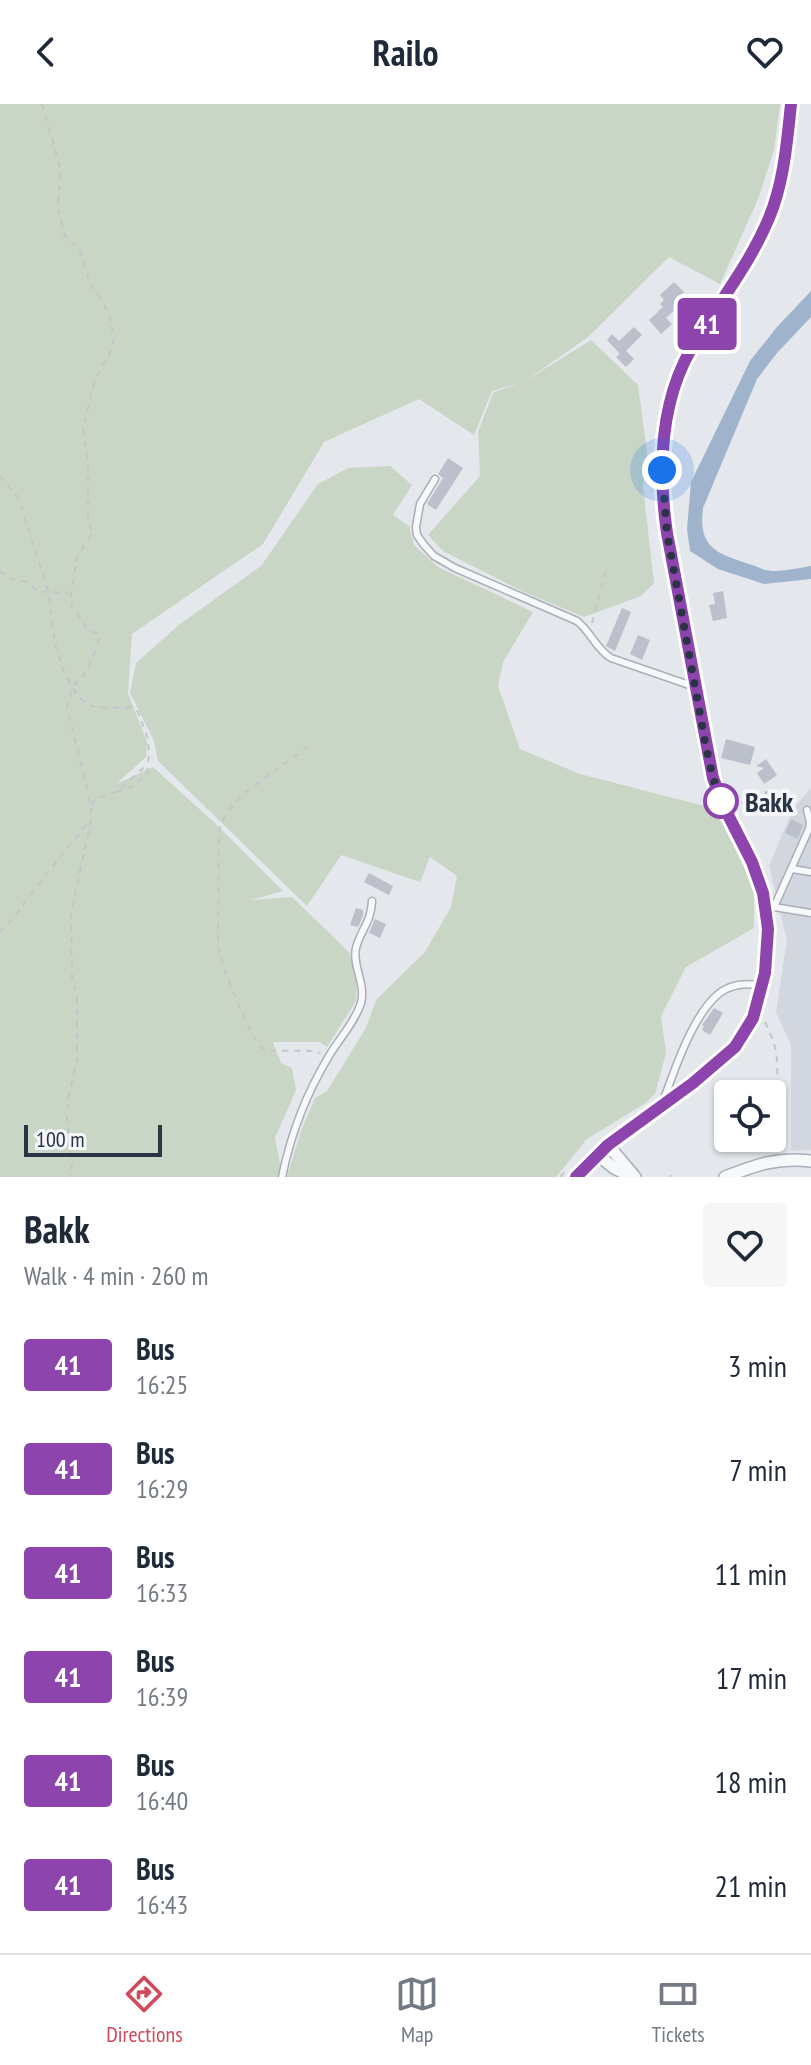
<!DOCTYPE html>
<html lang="en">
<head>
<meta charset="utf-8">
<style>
	:root { --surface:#fff; --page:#f6f6f7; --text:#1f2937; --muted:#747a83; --line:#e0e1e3; --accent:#d1495b }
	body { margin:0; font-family:"PT Sans Narrow",sans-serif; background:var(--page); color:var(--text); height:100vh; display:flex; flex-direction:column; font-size:30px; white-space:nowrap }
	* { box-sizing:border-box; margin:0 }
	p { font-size:26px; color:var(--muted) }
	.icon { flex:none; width:44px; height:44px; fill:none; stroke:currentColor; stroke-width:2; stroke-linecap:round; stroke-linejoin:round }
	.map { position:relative; height:1073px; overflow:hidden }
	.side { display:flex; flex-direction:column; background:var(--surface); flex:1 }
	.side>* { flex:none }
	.badge { padding:0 16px; border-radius:6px; font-size:28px; line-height:52px }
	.fabs { position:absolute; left:714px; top:976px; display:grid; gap:16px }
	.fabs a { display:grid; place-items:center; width:72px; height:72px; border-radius:8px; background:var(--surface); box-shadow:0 2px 6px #0004; font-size:40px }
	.scale { position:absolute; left:24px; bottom:20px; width:138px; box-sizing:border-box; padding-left:8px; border:4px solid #2b3445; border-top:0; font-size:22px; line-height:28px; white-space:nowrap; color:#2b3445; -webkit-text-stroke:6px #f4f6f9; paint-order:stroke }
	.you { position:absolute; width:40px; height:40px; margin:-20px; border:6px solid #fff; border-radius:50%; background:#1a73e8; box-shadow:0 0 0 12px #1a73e833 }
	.map>.badge { position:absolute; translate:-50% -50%; box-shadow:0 0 0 4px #fff }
	.round { display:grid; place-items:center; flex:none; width:84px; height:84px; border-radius:8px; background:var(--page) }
	.headline { display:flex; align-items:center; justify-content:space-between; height:136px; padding:0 24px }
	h1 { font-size:38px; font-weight:700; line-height:60px }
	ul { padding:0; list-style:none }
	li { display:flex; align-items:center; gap:24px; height:104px; padding:0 24px }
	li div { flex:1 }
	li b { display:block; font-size:30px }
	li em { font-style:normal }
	li .badge { min-width:88px; font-weight:700; text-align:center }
	header { display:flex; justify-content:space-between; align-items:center; height:104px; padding:0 24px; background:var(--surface); font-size:36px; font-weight:700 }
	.tabs { display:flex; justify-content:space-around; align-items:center; height:112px; border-top:2px solid var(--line); background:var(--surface); font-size:22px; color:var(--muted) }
	.tabs a { display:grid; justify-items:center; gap:4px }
	.tabs .selected { color:var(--accent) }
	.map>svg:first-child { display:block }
	.built { fill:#d2d6de }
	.green { fill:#c9d6c5 }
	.water { fill:#9fb4cc }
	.building { fill:#bbc0ca }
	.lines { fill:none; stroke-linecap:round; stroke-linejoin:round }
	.service-casing { stroke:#a9aeb7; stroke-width:9 }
	.minor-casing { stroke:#a9aeb7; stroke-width:14 }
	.tertiary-casing { stroke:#a9aeb7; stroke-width:17 }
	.path { stroke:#c2c5cb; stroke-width:2; stroke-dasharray:6 6; stroke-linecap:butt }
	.service { stroke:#f7f8fa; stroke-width:6 }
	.minor { stroke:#f7f8fa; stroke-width:11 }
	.tertiary { stroke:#f7f8fa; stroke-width:14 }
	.line-casing { stroke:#fff; stroke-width:18 }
	.line { stroke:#8e44ad; stroke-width:12 }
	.walk { stroke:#2b3445; stroke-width:8; stroke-dasharray:0 14.4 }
	.stop-dot { fill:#fff; stroke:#8e44ad; stroke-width:4 }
	.labels { text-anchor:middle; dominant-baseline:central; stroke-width:8; stroke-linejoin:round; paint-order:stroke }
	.stop-label { font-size:28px; font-weight:bold; fill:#2b3445; stroke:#f4f6f9; text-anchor:start }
</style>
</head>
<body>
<header><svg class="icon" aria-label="back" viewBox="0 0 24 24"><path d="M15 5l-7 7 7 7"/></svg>Railo<svg class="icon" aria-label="heart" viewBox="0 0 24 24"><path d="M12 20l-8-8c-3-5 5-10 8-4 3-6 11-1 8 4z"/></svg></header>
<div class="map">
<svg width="811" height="1073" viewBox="0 0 811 1073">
	<rect width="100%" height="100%" fill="#e4e7ec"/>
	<polygon class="built" points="811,684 811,1046 791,1047 791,942 776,908 787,836 769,762 793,705"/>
	<g class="green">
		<polygon points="0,0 780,0 774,46 758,95 720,180 669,153 587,234 525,277 591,236 638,281 647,348 643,383 654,479 641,492 584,513 524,488 443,447 428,431 480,372 478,328 493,289 518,279 492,287 474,331 419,295 324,338 263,440 132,530 128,589 147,638 146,653 116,680 153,663 216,720 283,787 251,796 292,793 349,848 357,878 356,897 327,943 320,938 273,938 281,959 292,964 296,986 275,1034 281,1064 278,1073 0,1073"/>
		<polygon points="390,362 412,381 393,411 409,422 414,441 438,463 533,508 503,558 498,582 520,645 580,670 716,705 754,784 754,824 686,863 661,912 666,949 655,990 644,1000 587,1035 556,1073 287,1073 301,1027 315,994 327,987 366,924 376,896 425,848 451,803 457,772 430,753 420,778 341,751 307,802 158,657 154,637 130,589 136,559 180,520 261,462 318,380 348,364"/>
	</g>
	<path class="water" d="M811,187V213L777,249L757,275L703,404C698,444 716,449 749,460C756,462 765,467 773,467C785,467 799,464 811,462V475L764,480L718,465L690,447L687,425L691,378L750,257L777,223Z"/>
	<g class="building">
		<polygon points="674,178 684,188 677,194 682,199 666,214 672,220 661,230 649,216 663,203 660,200 664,196 660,191"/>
		<polygon points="634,223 642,231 626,247 634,255 626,263 616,253 620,250 607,236 612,230 619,237"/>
		<polygon points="448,354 463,364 436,406 427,400 443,374 438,370"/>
		<polygon points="723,487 727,514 713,517 709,501 715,500 713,489"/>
		<polygon points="622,504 631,508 615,547 606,542"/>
		<polygon points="638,531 650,536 642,556 630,550"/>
		<polygon points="726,635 755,643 750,661 721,654"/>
		<polygon points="766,655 777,671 764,680 757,669 764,664 756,662"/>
		<polygon points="765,687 782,690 779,703 762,699"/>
		<polygon points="746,689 757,694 752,705 741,699"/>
		<polygon points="791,715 803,721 798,735 785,729"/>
		<polygon points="369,769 393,782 389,791 364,778"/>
		<polygon points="356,804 363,806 363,812 358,823 350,821"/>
		<polygon points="375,815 386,820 380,834 369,829"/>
		<polygon points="714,904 723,909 710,931 702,926 704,922 702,921"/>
	</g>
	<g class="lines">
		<g class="service-casing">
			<g id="service">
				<path d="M435,375L420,400L416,423L417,431L424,441L434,452L455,464L577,517C591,528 596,545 611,554L695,583"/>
				<polyline points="792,765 811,768"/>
				<polyline points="774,803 811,809"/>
				<polyline points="767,804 774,803 809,725 810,718 807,706"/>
				<path d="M663,998C674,967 696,900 726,885C738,879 749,880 762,881"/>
				<path d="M282,1073C291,1029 306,990 329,952C339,935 355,918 361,899C366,879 352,862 356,844C361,825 371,819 372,797"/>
			</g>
		</g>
		<g class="minor-casing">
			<g id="minor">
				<polyline points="608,1041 635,1073"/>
				<polyline points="598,1051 614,1064 633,1073"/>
				<path d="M725,1073C756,1061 776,1053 811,1057"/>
			</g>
		</g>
		<g class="tertiary-casing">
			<path id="tertiary" d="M576,1073L608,1041L693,979L735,943L753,914L765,869L768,825L763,789L752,758L724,703L711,667L667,429C658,366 659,302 691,245C716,200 749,162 769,114C784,78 787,38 791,0"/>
		</g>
		<g class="path">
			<path d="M42,0L61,66L58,104L64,130L80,147L90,179L104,200L112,219L113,243L95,275L83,325L88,361V413L92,430L77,453L71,489L72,505C83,513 83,526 97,529L99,536L91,558L84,571L73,582L67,603L91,702V716L71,810L72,873L77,892V956L68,995L67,1015L72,1061L70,1073"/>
			<polyline points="0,372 19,395 48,487 56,544 64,568 78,593 92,602 110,604 130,603 138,608 148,635 149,651 147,669 135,682 116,688"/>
			<polyline points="0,467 9,474 27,478 37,487 68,489"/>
			<polyline points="592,519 606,466"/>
			<path d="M308,643L243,690C233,700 223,713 219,727L218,842C220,858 251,939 264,945C273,948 303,946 314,947L320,949"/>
			<polyline points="92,701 95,695 116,688 147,661"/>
			<polyline points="0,828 12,816 32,788 90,716"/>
			<path d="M765,918C770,928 774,938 776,948C781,980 769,1014 775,1045"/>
			<polyline points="560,1073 567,1066"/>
			<polyline points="670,1073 671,1071"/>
		</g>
		<use href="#service" class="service"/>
		<use href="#minor" class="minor"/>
		<use href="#tertiary" class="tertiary"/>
	</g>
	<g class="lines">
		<g class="line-casing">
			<path id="line" d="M576,1073L608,1041L693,979L735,943L753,914L765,869L768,825L763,789L752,758L724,703L713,674L667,429C658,367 659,301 691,245C717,200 749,162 769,114C784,78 787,38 791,0"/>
		</g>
		<use href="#line" class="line"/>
		<polyline class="walk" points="662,366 667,429 706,643 713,674 724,703 721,697"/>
	</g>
	<circle class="stop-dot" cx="721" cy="697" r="16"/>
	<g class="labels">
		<g class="stop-label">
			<text x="745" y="697">Bakk</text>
		</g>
	</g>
</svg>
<div class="fabs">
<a><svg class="icon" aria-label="locate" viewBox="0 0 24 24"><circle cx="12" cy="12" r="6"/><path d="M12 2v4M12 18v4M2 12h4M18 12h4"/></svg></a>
</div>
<div class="scale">100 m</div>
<div class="you" style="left:662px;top:366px"></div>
<b class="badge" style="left:707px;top:220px;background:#8e44ad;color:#fff">41</b>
</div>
<section class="side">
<div class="headline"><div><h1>Bakk</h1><p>Walk · 4 min · 260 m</p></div><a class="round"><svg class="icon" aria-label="heart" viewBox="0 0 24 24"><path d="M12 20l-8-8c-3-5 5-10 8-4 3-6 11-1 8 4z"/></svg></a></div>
<ul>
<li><span class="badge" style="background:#8e44ad;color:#fff">41</span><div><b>Bus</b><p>16:25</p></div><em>3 min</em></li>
<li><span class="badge" style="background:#8e44ad;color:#fff">41</span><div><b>Bus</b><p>16:29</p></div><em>7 min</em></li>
<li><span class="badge" style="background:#8e44ad;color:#fff">41</span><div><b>Bus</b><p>16:33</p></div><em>11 min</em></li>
<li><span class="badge" style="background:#8e44ad;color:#fff">41</span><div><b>Bus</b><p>16:39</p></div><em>17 min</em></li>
<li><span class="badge" style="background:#8e44ad;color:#fff">41</span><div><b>Bus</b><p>16:40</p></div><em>18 min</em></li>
<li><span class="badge" style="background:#8e44ad;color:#fff">41</span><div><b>Bus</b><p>16:43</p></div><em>21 min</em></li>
</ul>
</section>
<nav class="tabs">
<a class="selected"><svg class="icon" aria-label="directions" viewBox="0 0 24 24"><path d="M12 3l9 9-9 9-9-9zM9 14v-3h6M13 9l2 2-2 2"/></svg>Directions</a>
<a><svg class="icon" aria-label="map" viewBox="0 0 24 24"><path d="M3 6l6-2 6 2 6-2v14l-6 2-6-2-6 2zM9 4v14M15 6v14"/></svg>Map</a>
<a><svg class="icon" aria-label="tickets" viewBox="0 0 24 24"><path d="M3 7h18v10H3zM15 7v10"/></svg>Tickets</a>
</nav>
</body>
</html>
